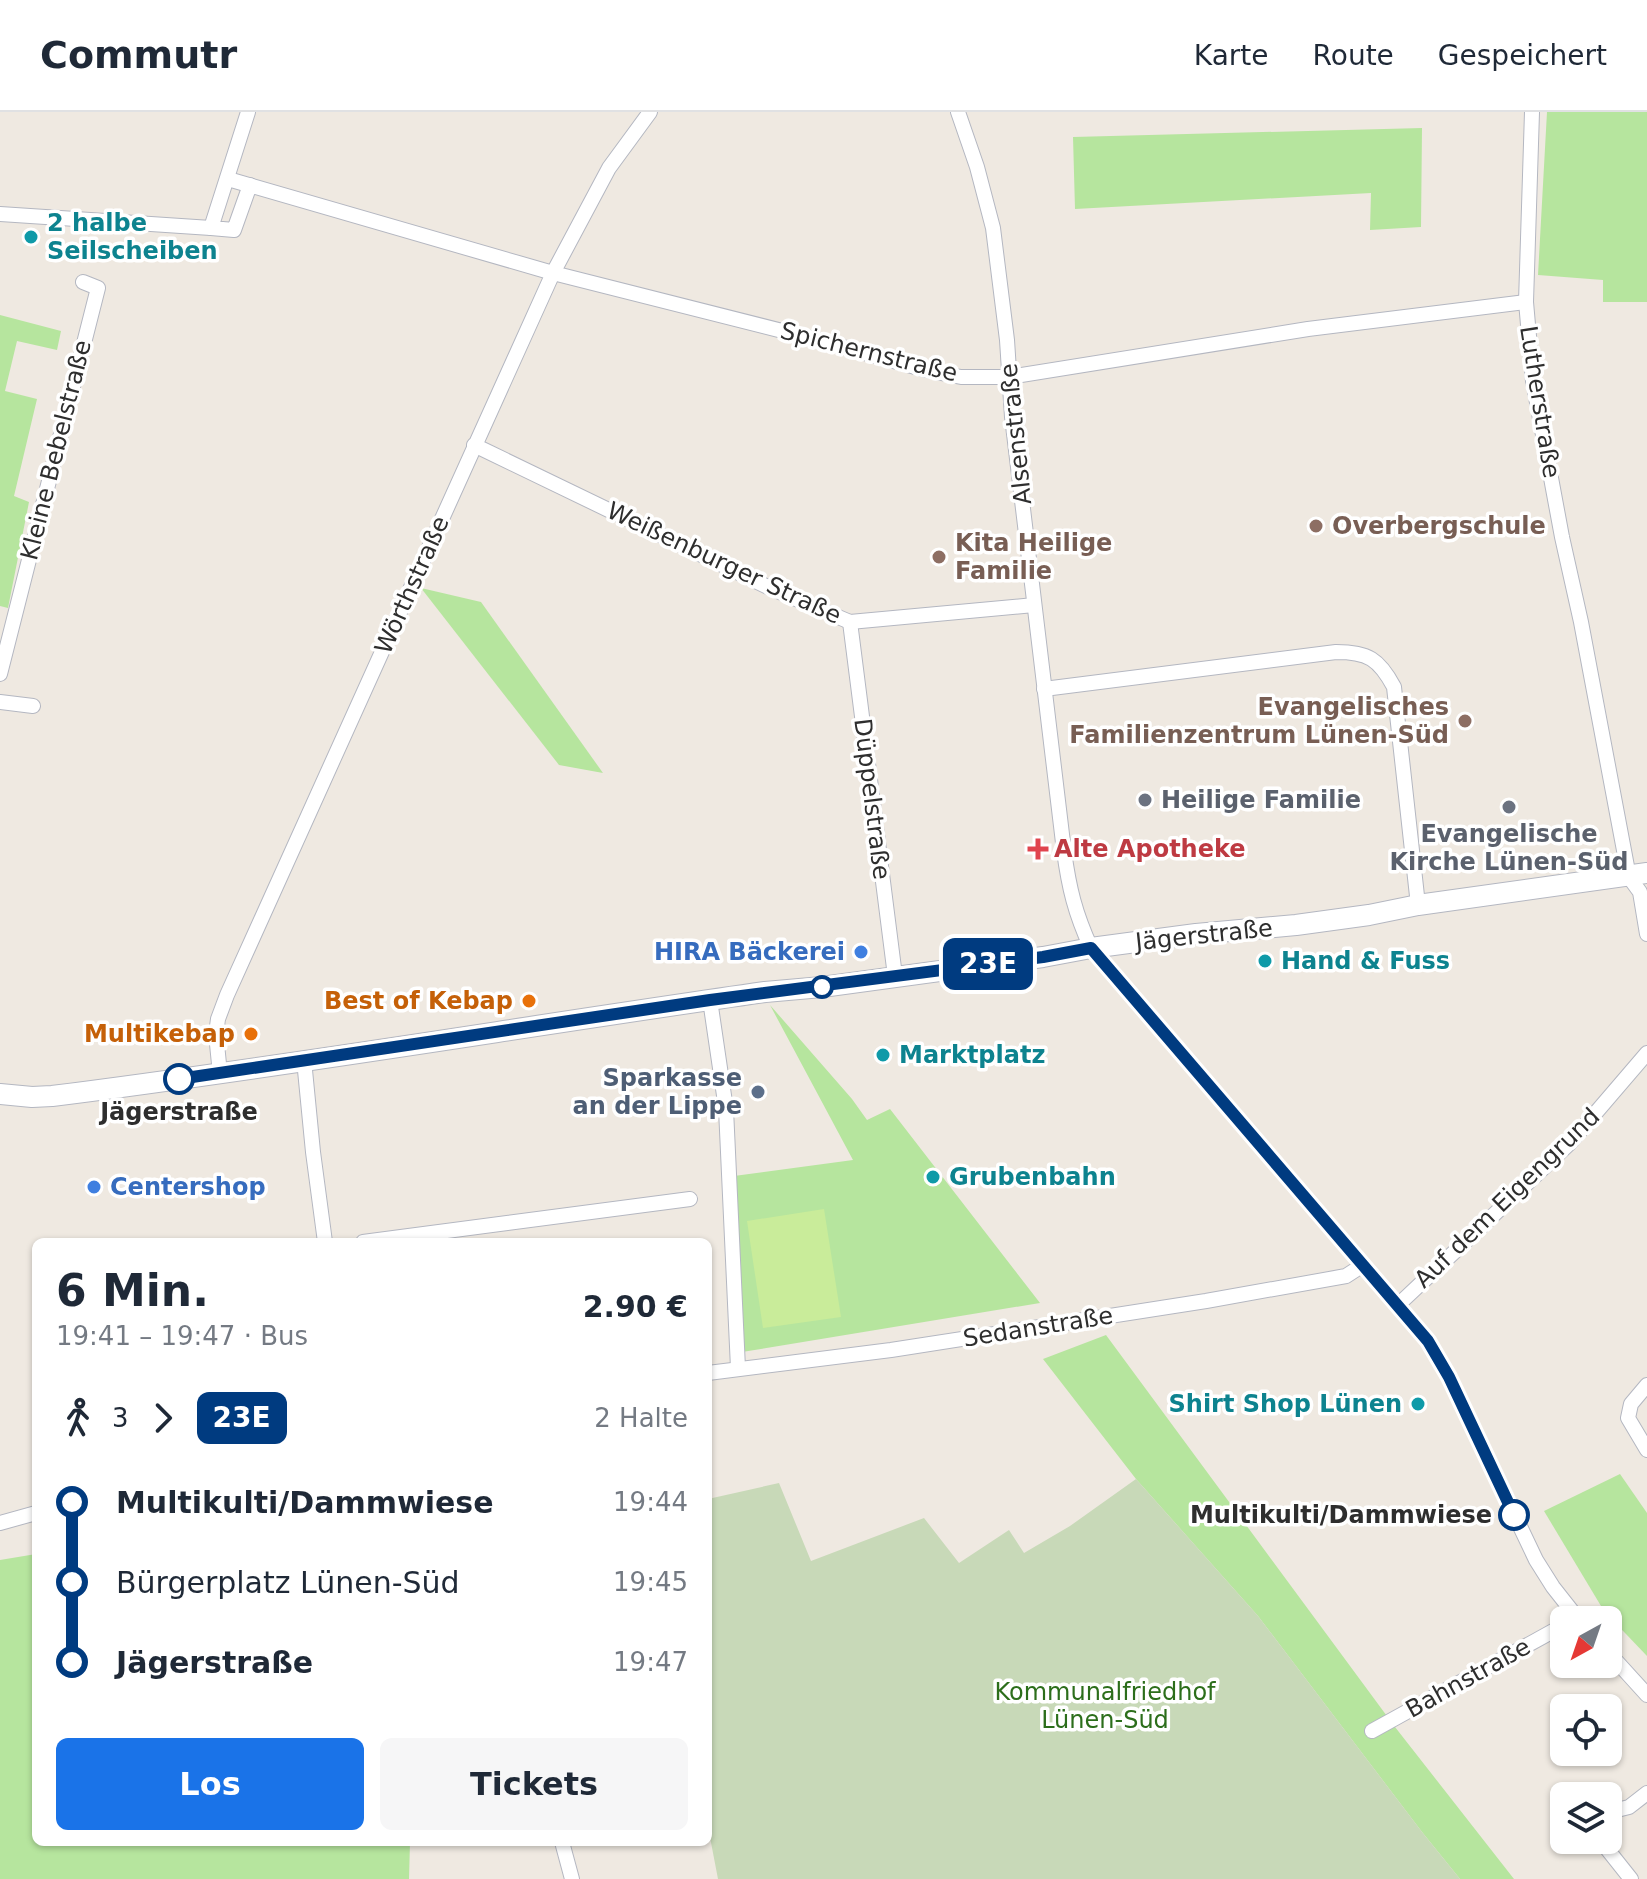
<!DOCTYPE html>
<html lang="de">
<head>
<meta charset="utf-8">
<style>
	:root { --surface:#fff; --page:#f6f6f7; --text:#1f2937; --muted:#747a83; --line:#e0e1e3; --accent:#1a73e8 }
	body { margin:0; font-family:"DejaVu Sans",sans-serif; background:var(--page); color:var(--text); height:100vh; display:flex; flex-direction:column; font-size:30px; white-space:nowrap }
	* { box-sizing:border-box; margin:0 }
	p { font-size:26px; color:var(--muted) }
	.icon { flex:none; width:44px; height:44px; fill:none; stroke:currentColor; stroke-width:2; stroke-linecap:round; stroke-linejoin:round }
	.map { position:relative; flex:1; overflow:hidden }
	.details { position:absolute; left:32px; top:1126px; width:680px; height:608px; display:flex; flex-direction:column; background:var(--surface); border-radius:12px; box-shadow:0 2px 6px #0004 }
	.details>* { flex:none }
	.badge { padding:0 16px; border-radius:12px; font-size:28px; line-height:52px }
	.needle { width:52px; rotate:220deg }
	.controls { position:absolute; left:1550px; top:1494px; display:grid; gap:16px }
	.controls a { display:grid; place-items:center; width:72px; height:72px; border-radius:12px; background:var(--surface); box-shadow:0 2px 6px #0004; font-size:40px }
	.map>.badge { position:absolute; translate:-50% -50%; box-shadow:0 0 0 4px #fff }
	.legs { display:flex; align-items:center; gap:12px; height:88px; padding:0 24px; font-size:26px }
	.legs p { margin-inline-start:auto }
	.head { display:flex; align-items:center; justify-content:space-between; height:136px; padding:0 24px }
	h1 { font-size:44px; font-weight:700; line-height:60px }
	.cta { display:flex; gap:16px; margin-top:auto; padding:16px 24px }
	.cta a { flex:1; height:92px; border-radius:12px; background:var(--accent); color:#fff; font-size:32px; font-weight:700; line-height:92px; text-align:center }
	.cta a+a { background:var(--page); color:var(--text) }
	ul { padding:0 24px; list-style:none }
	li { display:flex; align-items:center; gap:28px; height:80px; font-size:30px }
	li i { display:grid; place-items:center; width:12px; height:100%; margin:0 10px; background:currentColor }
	li i::after { content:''; width:20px; height:20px; margin:-10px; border:6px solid; border-radius:50%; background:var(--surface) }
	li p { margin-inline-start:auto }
	li:first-child i { background:linear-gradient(#0000 50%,currentColor 0) }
	li:last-child i { background:linear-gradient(currentColor 50%,#0000 0) }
	header { display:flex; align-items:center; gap:48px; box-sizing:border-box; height:112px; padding:0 40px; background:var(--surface); border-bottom:2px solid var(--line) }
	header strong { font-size:38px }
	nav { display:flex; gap:44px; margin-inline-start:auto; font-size:28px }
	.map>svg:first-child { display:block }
	.green { fill:#b6e59e }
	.cemetery { fill:#c8d9b8 }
	.pitch { fill:#c9ec9a }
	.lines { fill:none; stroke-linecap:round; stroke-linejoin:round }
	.street-casing { stroke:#b4b7c1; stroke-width:16 }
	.secondary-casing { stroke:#b4b7c1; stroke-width:22 }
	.street { stroke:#fff; stroke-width:14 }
	.secondary { stroke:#fff; stroke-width:20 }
	.line-1-casing { stroke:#fff; stroke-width:18 }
	.line-1 { stroke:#003b80; stroke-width:12 }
	.culture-dot { fill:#0f9aa8; stroke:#fff; stroke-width:3 }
	.education-dot { fill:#8d6e63; stroke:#fff; stroke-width:3 }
	.worship-dot { fill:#6b7280; stroke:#fff; stroke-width:3 }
	.health-dot { fill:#e0444e; stroke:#fff; stroke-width:3 }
	.shop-dot { fill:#3f7fe0; stroke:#fff; stroke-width:3 }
	.stop-1-dot { fill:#fff; stroke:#003b80; stroke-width:4 }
	.food-dot { fill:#e8710a; stroke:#fff; stroke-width:3 }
	.service-dot { fill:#5c6f8a; stroke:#fff; stroke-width:3 }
	.labels { text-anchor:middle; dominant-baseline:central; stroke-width:7; stroke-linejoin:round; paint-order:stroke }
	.culture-label { font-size:24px; font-weight:bold; fill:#0d838f; stroke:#fff; text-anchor:start }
	.street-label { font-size:24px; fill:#2e2e2e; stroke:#fff }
	.education-label { font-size:24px; font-weight:bold; fill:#785e54; stroke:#fff; text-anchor:start }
	.worship-label { font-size:24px; font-weight:bold; fill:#5b616d; stroke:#fff; text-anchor:start }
	.health-label { font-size:24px; font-weight:bold; fill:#be3a42; stroke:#fff; text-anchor:start }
	.shop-label { font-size:24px; font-weight:bold; fill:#366cbe; stroke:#fff; text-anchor:end }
	.food-label { font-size:24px; font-weight:bold; fill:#c56008; stroke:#fff; text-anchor:end }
	.service-label { font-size:24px; font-weight:bold; fill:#4e5e75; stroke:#fff; text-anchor:end }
	.stop-label { font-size:24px; font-weight:bold; fill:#2e2e2e; stroke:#fff }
	.park-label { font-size:24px; fill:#2c6e1b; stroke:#fff }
</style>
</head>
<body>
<header>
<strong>Commutr</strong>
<nav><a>Karte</a><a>Route</a><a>Gespeichert</a></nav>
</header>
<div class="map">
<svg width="1647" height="1767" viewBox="0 0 1647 1767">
	<rect width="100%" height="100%" fill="#efe9e1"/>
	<g class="green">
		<polygon points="1547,0 1647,0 1647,190 1603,190 1603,168 1538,163"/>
		<polygon points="1422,16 1421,115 1370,118 1371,81 1075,97 1073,25"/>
		<polygon points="0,203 61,219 57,238 17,229 5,279 37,287 14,384 29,390 8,496 0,494"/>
		<polygon points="421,476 481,490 603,661 559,653"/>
		<polygon points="770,893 852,987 867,1008 890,997 1040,1191 742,1240 734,1064 853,1048"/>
		<polygon points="1106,1223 1395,1615 1514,1767 1460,1767 1422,1720 1258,1504 1136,1367 1043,1247"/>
		<polygon points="1620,1362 1647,1401 1647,1544 1604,1499 1544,1399"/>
		<polygon points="36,1442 36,1730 410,1730 409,1767 0,1767 0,1448"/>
	</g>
	<polygon class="cemetery" points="1136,1367 1258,1504 1422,1720 1460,1767 718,1767 708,1715 708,1387 779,1371 811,1449 924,1406 959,1451 1009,1418 1024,1441 1070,1414"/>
	<polygon class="pitch" points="824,1097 841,1205 763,1216 747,1109"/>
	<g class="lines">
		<g class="street-casing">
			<g id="street">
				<polyline points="248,0 211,116 234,118 250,73"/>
				<path d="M958,0L977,55L993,116L1007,228L1012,305L1064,739C1069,776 1075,801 1091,836L1428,1229L1449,1265L1536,1448L1553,1475L1579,1508"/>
				<polyline points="1532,0 1526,190 1533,269 1562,425 1581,510 1629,765 1640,780 1647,822"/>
				<polyline points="228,67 553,161 810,226 926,258 961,265 1009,265 1308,217 1526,190"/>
				<polyline points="0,102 211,116"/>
				<polyline points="474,333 770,476 850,510 1034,493"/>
				<polyline points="850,510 895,864"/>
				<polyline points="0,562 98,176 83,170"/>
				<path d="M1044,577L1336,540C1368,540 1379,547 1394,575L1418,793"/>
				<polyline points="0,590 33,594"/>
				<polyline points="710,888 726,997 738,1256"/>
				<polyline points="304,948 313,1040 325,1130"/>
				<polyline points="220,962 216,922 218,907 227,883 553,161 609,56 650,0"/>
				<polyline points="363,1130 690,1087"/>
				<polyline points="1398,1193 1569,1032 1647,941"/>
				<polyline points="708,1261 891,1238 1206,1189 1346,1164 1363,1153"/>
				<polyline points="1647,1273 1631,1292 1628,1306 1647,1338"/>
				<polyline points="0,1411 36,1401"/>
				<polyline points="1608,1540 1647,1583"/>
				<polyline points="1372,1619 1564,1513"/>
				<path d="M1577,1684C1586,1679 1594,1677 1602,1684"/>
				<polyline points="1609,1700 1629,1695 1647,1681"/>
				<polyline points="1600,1728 1631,1767"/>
				<polyline points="562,1730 572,1767"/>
			</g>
		</g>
		<g class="secondary-casing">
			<path id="secondary" d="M0,982L32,985L52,984C291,954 527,914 765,880L822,875L1043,845L1091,836L1196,822L1296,813L1369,803L1418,793L1647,761"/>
		</g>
		<use href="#street" class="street"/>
		<use href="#secondary" class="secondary"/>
	</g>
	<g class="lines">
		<g class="line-1-casing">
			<polyline id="line-1" points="179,967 710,888 1043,845 1091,836 1428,1229 1449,1265 1514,1403"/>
		</g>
		<use href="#line-1" class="line-1"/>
	</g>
	<g class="culture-dot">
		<circle cx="31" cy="125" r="8"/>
		<circle cx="1265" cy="849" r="8"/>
		<circle cx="883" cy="943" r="8"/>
		<circle cx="933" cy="1065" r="8"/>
		<circle cx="1418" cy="1292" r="8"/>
	</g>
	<g class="education-dot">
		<circle cx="1316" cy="414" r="8"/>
		<circle cx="939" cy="445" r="8"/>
		<circle cx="1465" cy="609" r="8"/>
	</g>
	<g class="worship-dot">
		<circle cx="1145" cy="688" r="8"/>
		<circle cx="1509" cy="695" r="8"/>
	</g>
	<path class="health-dot" d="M1034 725h8v8h8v8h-8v8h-8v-8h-8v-8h8z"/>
	<g class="shop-dot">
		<circle cx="861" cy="840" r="8"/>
		<circle cx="94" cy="1075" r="8"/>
	</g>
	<g class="stop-1-dot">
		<circle cx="822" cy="875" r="10"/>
		<circle cx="179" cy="967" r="14"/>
		<circle cx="1514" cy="1403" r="14"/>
	</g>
	<g class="food-dot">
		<circle cx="529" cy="889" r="8"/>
		<circle cx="251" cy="922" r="8"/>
	</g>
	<circle class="service-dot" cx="758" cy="980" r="8"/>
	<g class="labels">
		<g class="culture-label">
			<text x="47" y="111">2 halbe<tspan x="47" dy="28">Seilscheiben</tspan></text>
			<text x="1281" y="849">Hand &amp; Fuss</text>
			<text x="899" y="943">Marktplatz</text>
			<text x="949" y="1065">Grubenbahn</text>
			<text x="1402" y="1292" text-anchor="end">Shirt Shop Lünen</text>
		</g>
		<g class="street-label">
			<text transform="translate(869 240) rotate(14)">Spichernstraße</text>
			<text transform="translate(1540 290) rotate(81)">Lutherstraße</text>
			<text transform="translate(1016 322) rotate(-96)">Alsenstraße</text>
			<text transform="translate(56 338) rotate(-76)">Kleine Bebelstraße</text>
			<text transform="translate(724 451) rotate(25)">Weißenburger Straße</text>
			<text transform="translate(412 473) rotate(-66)">Wörthstraße</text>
			<text transform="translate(872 687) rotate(83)">Düppelstraße</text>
			<text transform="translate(1204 823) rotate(-6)">Jägerstraße</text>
			<text transform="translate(1507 1086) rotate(-44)">Auf dem Eigengrund</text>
			<text transform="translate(1038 1215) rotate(-9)">Sedanstraße</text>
			<text transform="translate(1468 1566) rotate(-29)">Bahnstraße</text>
		</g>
		<g class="education-label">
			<text x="1332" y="414">Overbergschule</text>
			<text x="955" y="431">Kita Heilige<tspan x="955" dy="28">Familie</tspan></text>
			<text x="1449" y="595" text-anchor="end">Evangelisches<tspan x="1449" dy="28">Familienzentrum Lünen-Süd</tspan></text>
		</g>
		<g class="worship-label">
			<text x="1161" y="688">Heilige Familie</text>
			<text x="1509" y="722" text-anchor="middle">Evangelische<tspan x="1509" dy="28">Kirche Lünen-Süd</tspan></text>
		</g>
		<g class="health-label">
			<text x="1054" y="737">Alte Apotheke</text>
		</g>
		<g class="shop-label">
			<text x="845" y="840">HIRA Bäckerei</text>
			<text x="110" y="1075" text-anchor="start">Centershop</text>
		</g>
		<g class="food-label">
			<text x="513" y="889">Best of Kebap</text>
			<text x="235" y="922">Multikebap</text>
		</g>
		<g class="service-label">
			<text x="742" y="966">Sparkasse<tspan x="742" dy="28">an der Lippe</tspan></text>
		</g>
		<g class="stop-label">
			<text x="179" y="1000">Jägerstraße</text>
			<text x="1492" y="1403" text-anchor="end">Multikulti/Dammwiese</text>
		</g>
		<g class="park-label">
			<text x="1105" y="1580">Kommunalfriedhof<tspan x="1105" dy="28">Lünen-Süd</tspan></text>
		</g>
	</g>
</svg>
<div class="controls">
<a><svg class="needle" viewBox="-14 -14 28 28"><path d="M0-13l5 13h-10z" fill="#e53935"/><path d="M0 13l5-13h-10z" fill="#747a83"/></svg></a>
<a><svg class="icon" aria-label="locate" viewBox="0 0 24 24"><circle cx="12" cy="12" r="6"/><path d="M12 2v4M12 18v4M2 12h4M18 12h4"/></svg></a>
<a><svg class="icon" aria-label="layers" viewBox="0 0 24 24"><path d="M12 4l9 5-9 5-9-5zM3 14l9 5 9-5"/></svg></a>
</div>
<b class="badge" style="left:988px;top:852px;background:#003b80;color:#fff">23E</b>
<section class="details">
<div class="head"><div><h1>6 Min.</h1><p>19:41 – 19:47 · Bus</p></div><b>2.90 €</b></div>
<div class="legs"><svg class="icon" aria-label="walk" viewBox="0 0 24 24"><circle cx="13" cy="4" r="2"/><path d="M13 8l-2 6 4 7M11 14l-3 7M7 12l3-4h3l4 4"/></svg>3<svg class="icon" aria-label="forward" viewBox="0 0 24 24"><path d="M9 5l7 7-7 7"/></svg><b class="badge" style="background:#003b80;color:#fff">23E</b><p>2 Halte</p></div>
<ul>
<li><i style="color:#003b80"></i><b>Multikulti/Dammwiese</b><p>19:44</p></li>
<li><i style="color:#003b80"></i><span>Bürgerplatz Lünen-Süd</span><p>19:45</p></li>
<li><i style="color:#003b80"></i><b>Jägerstraße</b><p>19:47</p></li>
</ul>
<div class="cta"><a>Los</a><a>Tickets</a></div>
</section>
</div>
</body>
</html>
